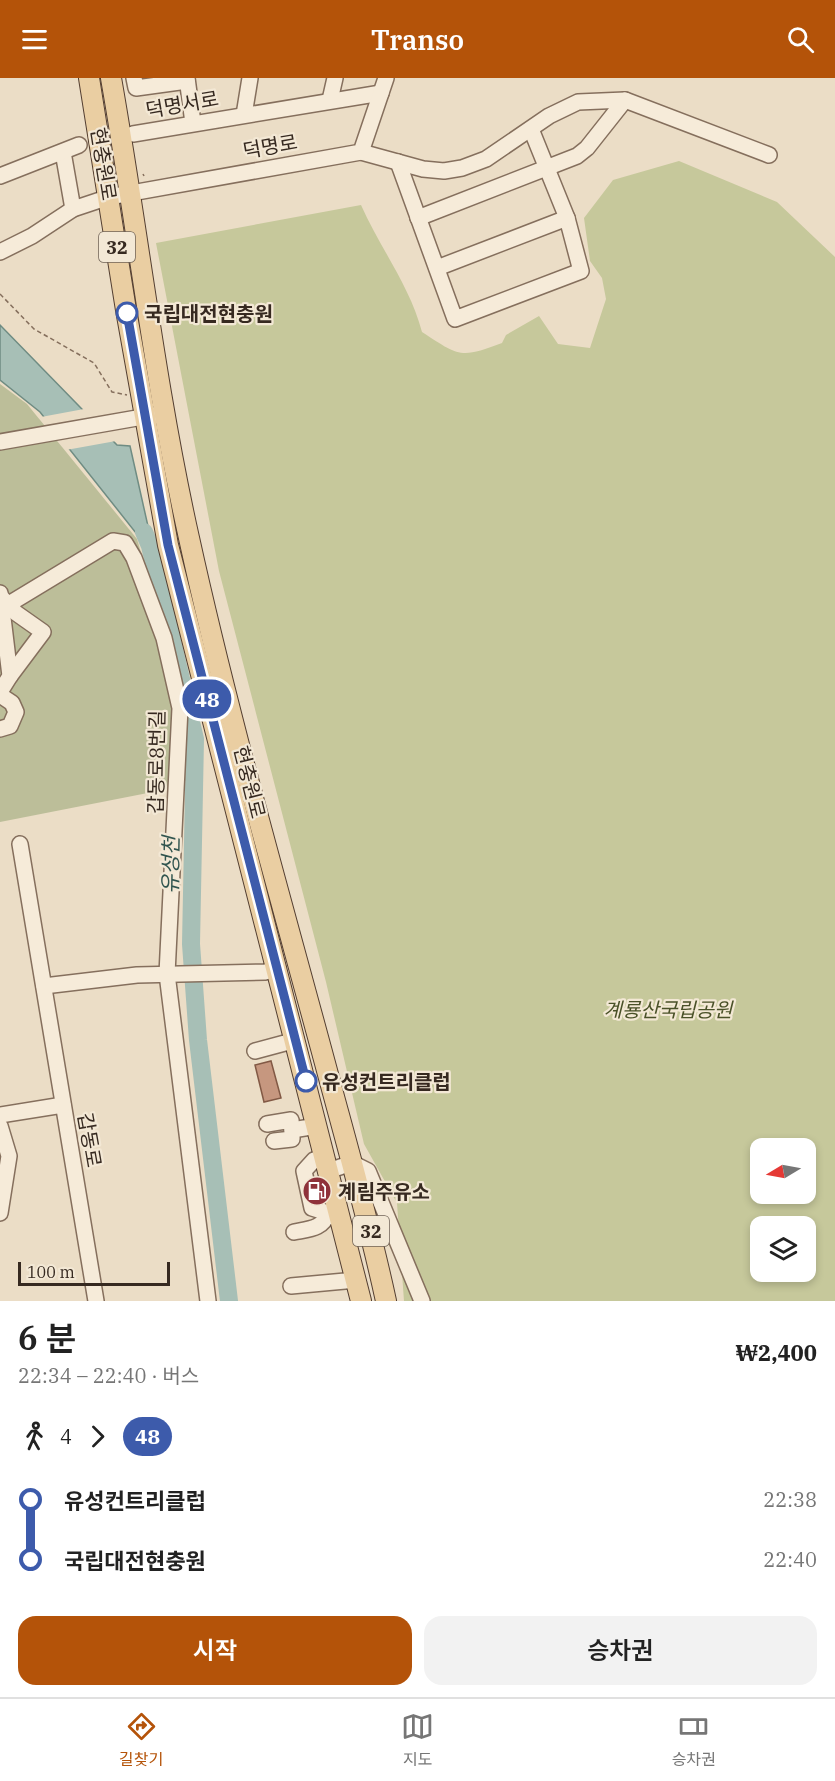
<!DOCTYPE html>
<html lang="ko">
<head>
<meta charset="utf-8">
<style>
	:root { --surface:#fff; --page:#f2f2f2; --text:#222; --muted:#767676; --line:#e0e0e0; --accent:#b45309 }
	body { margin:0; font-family:"IBM Plex Serif","Noto Sans KR",serif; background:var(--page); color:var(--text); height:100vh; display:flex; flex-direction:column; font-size:22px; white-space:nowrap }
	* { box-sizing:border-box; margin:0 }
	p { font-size:20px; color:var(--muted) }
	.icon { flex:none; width:33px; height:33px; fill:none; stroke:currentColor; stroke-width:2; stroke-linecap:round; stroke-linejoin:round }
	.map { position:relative; height:1223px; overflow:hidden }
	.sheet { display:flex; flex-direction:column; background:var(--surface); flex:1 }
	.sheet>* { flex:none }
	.badge { padding:0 12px; border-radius:20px; font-size:21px; line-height:39px }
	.needle { width:39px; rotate:260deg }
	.tools { position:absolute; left:750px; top:1060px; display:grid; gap:12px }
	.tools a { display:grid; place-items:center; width:66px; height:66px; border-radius:12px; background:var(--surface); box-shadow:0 3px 9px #0003; font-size:30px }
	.scale { position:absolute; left:18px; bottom:15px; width:152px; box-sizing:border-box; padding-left:6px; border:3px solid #362920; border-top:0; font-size:16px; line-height:21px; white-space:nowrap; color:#362920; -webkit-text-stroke:4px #f3e8d5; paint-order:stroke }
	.map>.badge { position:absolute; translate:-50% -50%; box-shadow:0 0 0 3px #fff }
	.legs { display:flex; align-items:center; gap:9px; height:66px; padding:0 18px; font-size:20px }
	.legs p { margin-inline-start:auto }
	.summary { display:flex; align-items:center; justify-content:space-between; height:102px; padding:0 18px }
	h1 { font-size:33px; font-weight:600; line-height:45px }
	.button { display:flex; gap:12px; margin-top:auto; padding:12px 18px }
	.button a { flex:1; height:69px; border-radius:18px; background:var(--accent); color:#fff; font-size:24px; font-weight:600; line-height:69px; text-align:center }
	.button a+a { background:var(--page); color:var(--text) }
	ul { padding:0 18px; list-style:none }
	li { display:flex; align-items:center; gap:21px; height:60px; font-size:22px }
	li i { display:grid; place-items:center; width:9px; height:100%; margin:0 8px; background:currentColor }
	li i::after { content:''; width:15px; height:15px; margin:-8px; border:4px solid; border-radius:50%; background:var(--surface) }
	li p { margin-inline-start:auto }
	li:first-child i { background:linear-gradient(#0000 50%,currentColor 0) }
	li:last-child i { background:linear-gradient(currentColor 50%,#0000 0) }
	header { display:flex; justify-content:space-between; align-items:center; height:78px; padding:0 18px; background:var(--accent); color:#fff; font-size:27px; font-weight:600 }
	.tab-bar { display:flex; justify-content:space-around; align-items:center; height:84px; border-top:2px solid var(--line); background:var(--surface); font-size:16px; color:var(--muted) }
	.tab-bar a { display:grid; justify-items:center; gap:3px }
	.tab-bar .on { color:var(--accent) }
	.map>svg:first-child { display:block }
	.green { fill:#c6c89b; fill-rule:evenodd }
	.cemetery { fill:#bcbe99 }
	.water { fill:#a7bfb6; stroke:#6f8c83; stroke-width:1.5 }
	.pier { fill:#ebddc6 }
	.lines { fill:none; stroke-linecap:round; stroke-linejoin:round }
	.river { stroke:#a7bfb6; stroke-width:18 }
	.building { fill:#c6977f; stroke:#825945; stroke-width:1.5 }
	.minor-casing { stroke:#856f5d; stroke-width:18 }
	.major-casing { stroke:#533e31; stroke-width:22 }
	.path { stroke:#856f5d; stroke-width:1.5; stroke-dasharray:4.5 3; stroke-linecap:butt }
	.minor { stroke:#f6ebd9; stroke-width:15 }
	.major { stroke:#eacea2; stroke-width:20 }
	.line-1-casing { stroke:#fff; stroke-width:14 }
	.line-1 { stroke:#3d5bab; stroke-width:9 }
	.stop-1-dot { fill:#fff; stroke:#3d5bab; stroke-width:3 }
	.labels { text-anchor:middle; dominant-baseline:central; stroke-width:4.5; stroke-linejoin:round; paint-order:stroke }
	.shield { fill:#f3e8d5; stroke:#6f6256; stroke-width:1.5 }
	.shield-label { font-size:18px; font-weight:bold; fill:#362920 }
	.street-label { font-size:20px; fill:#362920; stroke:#f3e8d5 }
	.stop-label { font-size:20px; font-weight:bold; fill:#362920; stroke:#f3e8d5; text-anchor:start }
	.park-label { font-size:20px; font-style:italic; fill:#4a5128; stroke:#f3e8d5 }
	.poi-label { font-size:20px; font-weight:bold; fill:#362920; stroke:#f3e8d5; text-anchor:start }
	.water-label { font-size:21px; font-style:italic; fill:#31554f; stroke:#f3e8d5 }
</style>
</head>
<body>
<header><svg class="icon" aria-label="menu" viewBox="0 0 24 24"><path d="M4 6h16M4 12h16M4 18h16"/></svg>Transo<svg class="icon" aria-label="search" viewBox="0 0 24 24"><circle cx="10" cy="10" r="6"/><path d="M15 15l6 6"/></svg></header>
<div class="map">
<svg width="835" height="1223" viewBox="0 0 835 1223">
	<rect width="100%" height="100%" fill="#ebddc6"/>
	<path class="green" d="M679,83L777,124L835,179V1223H404L397,1125L364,1066L326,904L219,493L156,165L361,127C380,170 410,208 422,254C459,278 460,281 502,265L506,257L539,238L558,266L590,270L606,221L602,200L590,183L584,140L613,102ZM760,1071H806V1116H760ZM760,1149H806V1194H760Z"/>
	<polygon class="cemetery" points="0,306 27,326 137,461 182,614 192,700 163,712 0,744"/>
	<polygon class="water" points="0,247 117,367 130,368 154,475 146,476 140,460 40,334 0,302"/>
	<polygon class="pier" points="84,331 116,363 66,372 41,339"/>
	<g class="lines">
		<polyline class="river" points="144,454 150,468 195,661 191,866 198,962 229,1223"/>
	</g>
	<polygon class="building" points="271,983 281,1020 264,1024 255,987"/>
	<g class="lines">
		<g class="minor-casing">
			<g id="minor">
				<polyline points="134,0 136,10 187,3"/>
				<polyline points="187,0 193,45"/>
				<polyline points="330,22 335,0"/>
				<polyline points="244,37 250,0"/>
				<polyline points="133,56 381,15"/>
				<polyline points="63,74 73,131"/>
				<polyline points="361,74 423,91 444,93 462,90 486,81 549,38 578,24 625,22 769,77"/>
				<polyline points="398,84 455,241 581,193 567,140 531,51"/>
				<polyline points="0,98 79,67"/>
				<polyline points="418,140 577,78 587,70 625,22"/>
				<polyline points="0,174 32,158 73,131 109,119 361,74 386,0"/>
				<polyline points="437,190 567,140"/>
				<polyline points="0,364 154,337"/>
				<polyline points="0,518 16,535 43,554 10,598"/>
				<polyline points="9,526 113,463 125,465 134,480 164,560 180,630 167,896 208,1223"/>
				<polyline points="0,614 10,598 0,515"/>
				<polyline points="0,617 12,625 16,634 10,648 0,651"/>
				<polyline points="20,766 96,1223"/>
				<polyline points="44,908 137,897 265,894 278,891"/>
				<polyline points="255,973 296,962"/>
				<polyline points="0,1037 63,1027"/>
				<polyline points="267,1046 291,1042 292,1052 317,1048"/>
				<polyline points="0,1048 9,1078 0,1135"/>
				<polyline points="274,1063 292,1061 292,1052"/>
				<polyline points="325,1078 314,1082 304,1093 312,1130 328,1135"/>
				<polyline points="328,1093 352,1085 368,1093 422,1223"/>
				<path d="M294,1154C309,1151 323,1151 328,1135L335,1133"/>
				<polyline points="291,1208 356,1202"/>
			</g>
		</g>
		<g class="major-casing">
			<g id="major">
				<polyline points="89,0 126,232 168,467 361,1223"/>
				<path d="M111,0C138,153 155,308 189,460C230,647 284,831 333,1015C352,1085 371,1153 386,1223"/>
			</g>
		</g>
		<g class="path">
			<polyline points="143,96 144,98"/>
			<polyline points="0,216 34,251 94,285 112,314 127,317"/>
		</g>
		<use href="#minor" class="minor"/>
		<use href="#major" class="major"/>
	</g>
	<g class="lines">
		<g class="line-1-casing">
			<polyline id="line-1" points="127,235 168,467 306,1003"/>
		</g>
		<use href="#line-1" class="line-1"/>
	</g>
	<defs>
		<g id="fuel-disc" transform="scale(1.5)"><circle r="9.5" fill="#8f323a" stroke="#f3e8d5"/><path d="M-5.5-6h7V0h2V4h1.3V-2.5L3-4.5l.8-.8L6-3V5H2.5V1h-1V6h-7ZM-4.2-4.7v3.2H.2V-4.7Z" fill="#fff"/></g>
	</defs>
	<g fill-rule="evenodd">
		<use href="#fuel-disc" x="317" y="1113"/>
	</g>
	<g class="stop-1-dot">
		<circle cx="127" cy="235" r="10"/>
		<circle cx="306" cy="1003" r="10"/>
	</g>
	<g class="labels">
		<g class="shield">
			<rect x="99" y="154" width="36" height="30" rx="4.5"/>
			<rect x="353" y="1138" width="36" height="30" rx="4.5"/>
		</g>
		<g class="shield-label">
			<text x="117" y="169">32</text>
			<text x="371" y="1153">32</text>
		</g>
		<g class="street-label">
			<text transform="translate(182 26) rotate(-10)">덕명서로</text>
			<text transform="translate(270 68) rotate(-10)">덕명로</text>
			<text transform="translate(104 86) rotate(81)">현충원로</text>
			<text transform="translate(156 684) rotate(-89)">갑동로8번길</text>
			<text transform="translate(250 704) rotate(76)">현충원로</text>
			<text transform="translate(90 1062) rotate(80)">갑동로</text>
		</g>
		<g class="stop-label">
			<text x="144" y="235">국립대전현충원</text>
			<text x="322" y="1003">유성컨트리클럽</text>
		</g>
		<g class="park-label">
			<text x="668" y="931">계룡산국립공원</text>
		</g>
		<g class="poi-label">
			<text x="338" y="1113">계림주유소</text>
		</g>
		<g class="water-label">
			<text transform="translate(170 787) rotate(-89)">유성천</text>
		</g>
	</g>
</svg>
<div class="tools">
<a><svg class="needle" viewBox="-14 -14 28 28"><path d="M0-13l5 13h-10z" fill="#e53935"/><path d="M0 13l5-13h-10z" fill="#767676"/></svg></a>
<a><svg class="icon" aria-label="layers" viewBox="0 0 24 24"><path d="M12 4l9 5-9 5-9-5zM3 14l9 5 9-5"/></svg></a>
</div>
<div class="scale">100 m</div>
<b class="badge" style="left:207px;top:621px;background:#3d5bab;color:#fff">48</b>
</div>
<section class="sheet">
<div class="summary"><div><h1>6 분</h1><p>22:34 – 22:40 · 버스</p></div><b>₩2,400</b></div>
<div class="legs"><svg class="icon" aria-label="walk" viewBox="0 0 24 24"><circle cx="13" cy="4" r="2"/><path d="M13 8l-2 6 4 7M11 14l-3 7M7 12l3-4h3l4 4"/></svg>4<svg class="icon" aria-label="forward" viewBox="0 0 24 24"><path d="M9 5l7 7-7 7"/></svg><b class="badge" style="background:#3d5bab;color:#fff">48</b></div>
<ul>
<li><i style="color:#3d5bab"></i><b>유성컨트리클럽</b><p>22:38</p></li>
<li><i style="color:#3d5bab"></i><b>국립대전현충원</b><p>22:40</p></li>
</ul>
<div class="button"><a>시작</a><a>승차권</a></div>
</section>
<nav class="tab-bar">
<a class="on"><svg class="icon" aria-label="directions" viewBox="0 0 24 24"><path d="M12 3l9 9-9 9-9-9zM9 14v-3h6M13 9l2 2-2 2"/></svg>길찾기</a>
<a><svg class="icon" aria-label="map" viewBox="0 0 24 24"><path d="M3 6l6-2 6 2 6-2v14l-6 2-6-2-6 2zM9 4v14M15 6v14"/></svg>지도</a>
<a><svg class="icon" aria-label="tickets" viewBox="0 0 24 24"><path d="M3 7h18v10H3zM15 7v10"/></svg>승차권</a>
</nav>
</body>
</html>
